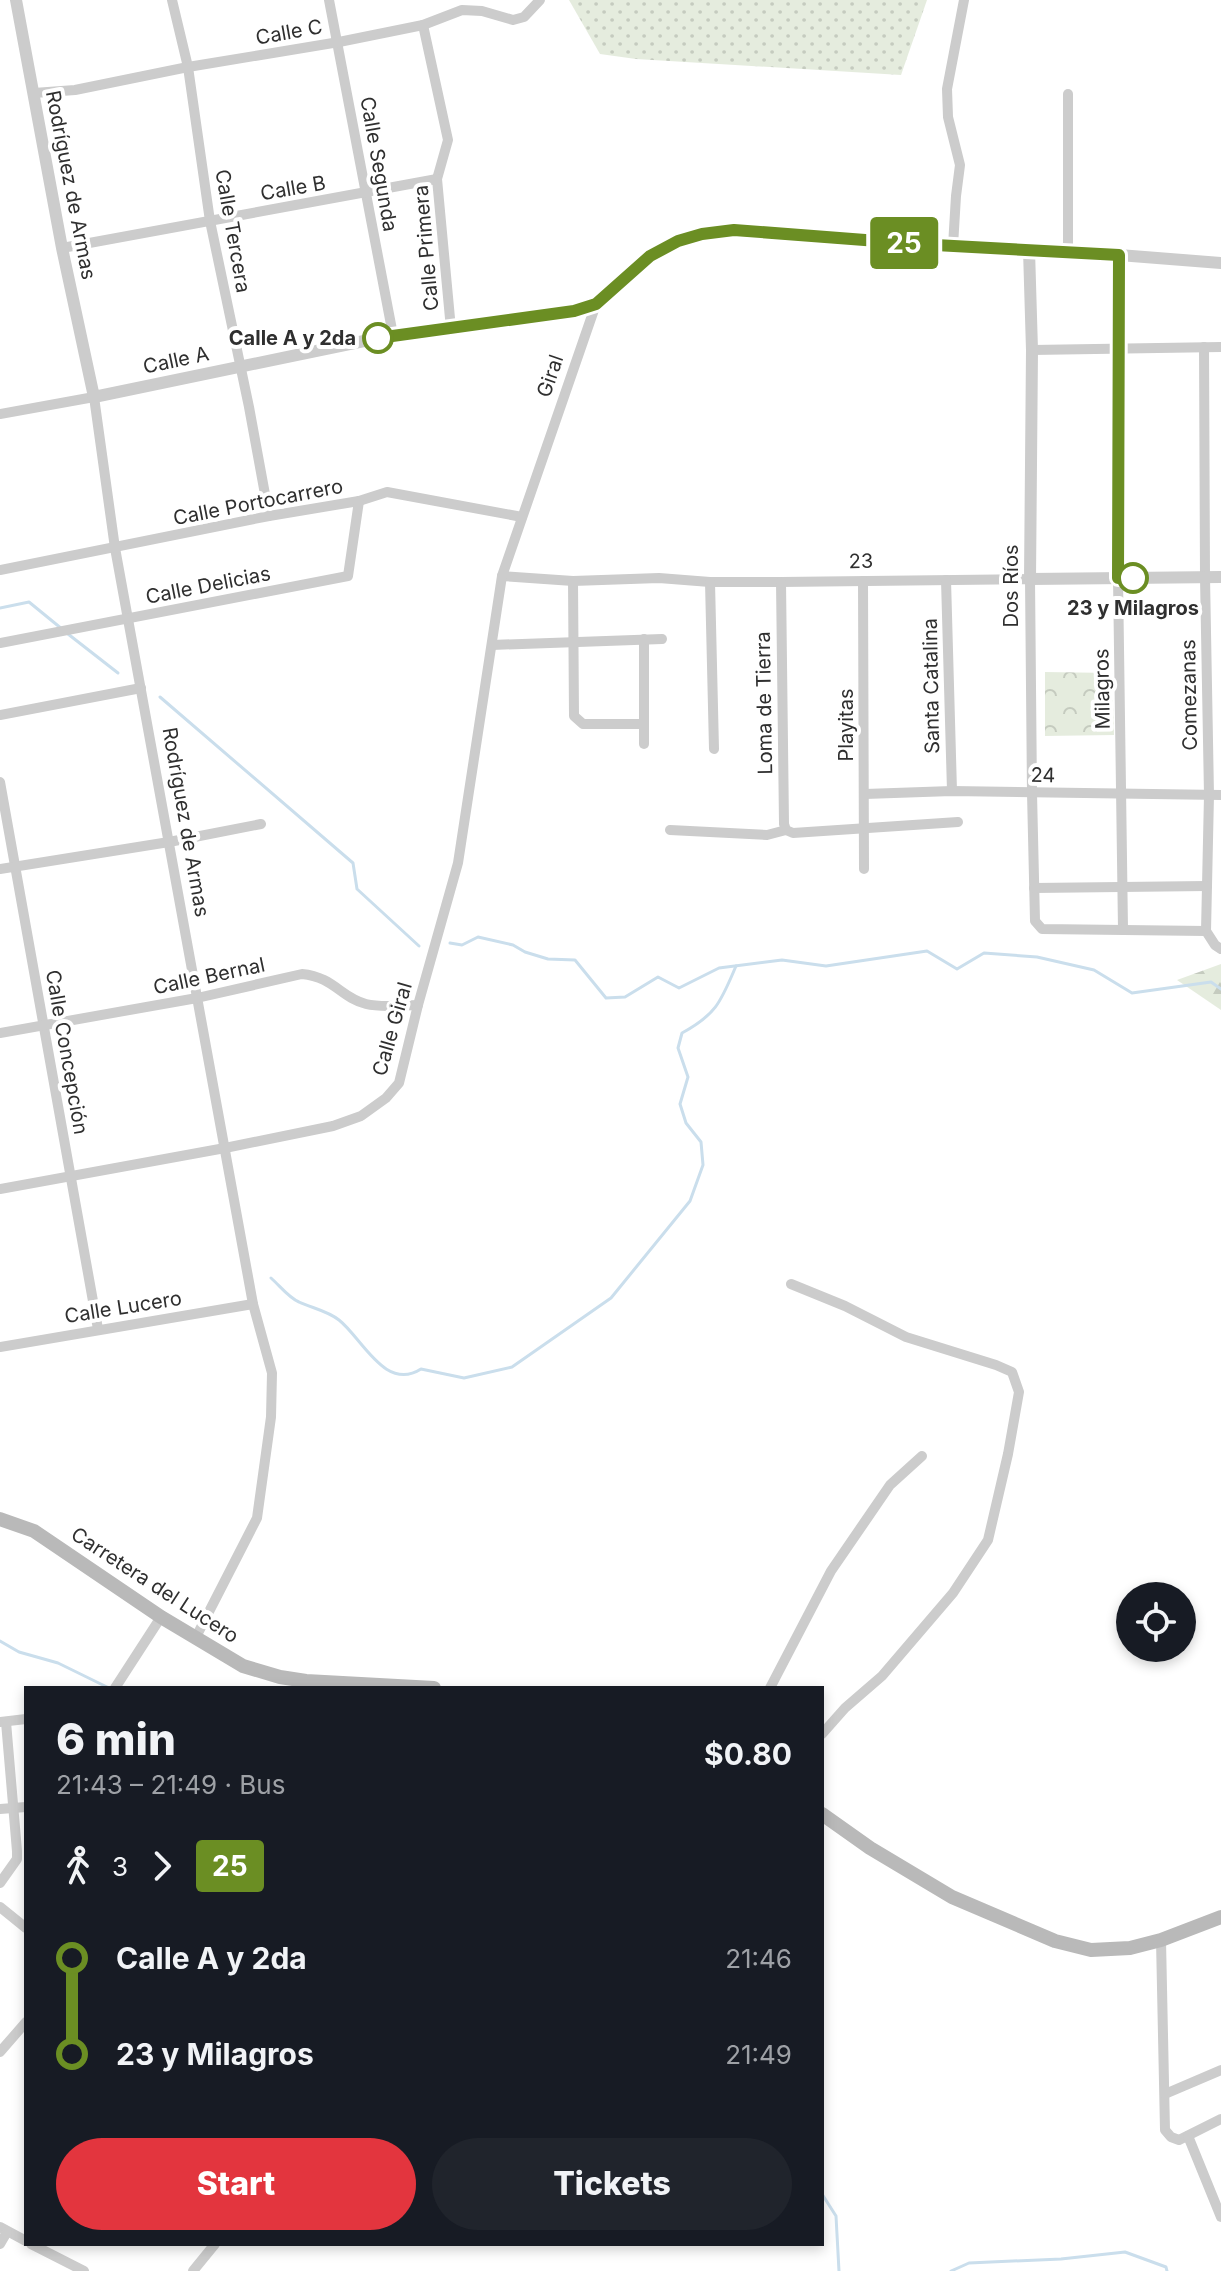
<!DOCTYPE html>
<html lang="en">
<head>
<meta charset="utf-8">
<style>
	:root { --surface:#171b24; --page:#20242c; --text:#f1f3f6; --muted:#9ea1a6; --accent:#e3353e }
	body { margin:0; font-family:Inter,sans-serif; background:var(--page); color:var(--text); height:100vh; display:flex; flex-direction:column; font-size:30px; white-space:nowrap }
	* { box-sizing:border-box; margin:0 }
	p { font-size:26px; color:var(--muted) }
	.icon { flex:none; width:44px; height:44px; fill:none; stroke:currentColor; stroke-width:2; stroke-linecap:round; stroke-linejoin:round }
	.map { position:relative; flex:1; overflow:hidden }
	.drawer { position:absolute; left:24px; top:1686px; width:800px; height:560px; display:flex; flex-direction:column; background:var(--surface); border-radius:0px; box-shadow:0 4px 12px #0003 }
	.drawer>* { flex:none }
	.badge { padding:0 16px; border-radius:6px; font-size:28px; line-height:52px }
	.controls { position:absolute; left:1116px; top:1582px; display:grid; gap:16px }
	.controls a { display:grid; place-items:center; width:80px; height:80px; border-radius:50%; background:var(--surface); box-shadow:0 4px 12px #0003; font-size:40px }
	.map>.badge { position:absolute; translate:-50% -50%; box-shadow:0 0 0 4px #fff }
	.legs { display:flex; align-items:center; gap:12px; height:88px; padding:0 32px; font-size:26px }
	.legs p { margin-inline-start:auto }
	.summary { display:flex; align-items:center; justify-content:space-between; height:136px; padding:0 32px }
	h1 { font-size:44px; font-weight:800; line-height:60px }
	.cta { display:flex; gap:16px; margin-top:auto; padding:16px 32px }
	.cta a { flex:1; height:92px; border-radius:48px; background:var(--accent); color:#fff; font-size:32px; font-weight:800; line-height:92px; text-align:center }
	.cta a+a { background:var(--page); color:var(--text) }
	ul { padding:0 32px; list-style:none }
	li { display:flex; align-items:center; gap:28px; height:96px; font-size:30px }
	li i { display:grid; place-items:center; width:12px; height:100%; margin:0 10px; background:currentColor }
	li i::after { content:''; width:20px; height:20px; margin:-10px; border:6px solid; border-radius:50%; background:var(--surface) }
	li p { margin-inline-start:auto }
	li:first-child i { background:linear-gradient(#0000 50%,currentColor 0) }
	li:last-child i { background:linear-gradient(currentColor 50%,#0000 0) }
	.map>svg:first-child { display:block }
	.grass { fill:url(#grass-dots) }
	.forest { fill:url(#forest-firs) }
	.park { fill:url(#park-crowns) }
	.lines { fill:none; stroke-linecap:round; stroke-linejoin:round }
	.stream { stroke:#cadeec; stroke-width:3 }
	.minor { stroke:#ccc; stroke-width:10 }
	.tertiary { stroke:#ccc; stroke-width:12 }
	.secondary { stroke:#b9b9b9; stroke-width:14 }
	.line-1-casing { stroke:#fff; stroke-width:18 }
	.line-1 { stroke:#6b8e23; stroke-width:12 }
	.stop-1-dot { fill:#fff; stroke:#6b8e23; stroke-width:4 }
	.labels { text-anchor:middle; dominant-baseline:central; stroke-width:8; stroke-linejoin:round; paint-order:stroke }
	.street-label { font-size:20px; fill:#2f2f2f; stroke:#fff }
	.stop-label { font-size:20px; font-weight:bold; fill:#2f2f2f; stroke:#fff; text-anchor:end }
</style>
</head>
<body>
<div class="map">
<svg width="1221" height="2271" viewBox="0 0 1221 2271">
	<defs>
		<pattern id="grass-dots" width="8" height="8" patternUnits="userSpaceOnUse" patternTransform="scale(2)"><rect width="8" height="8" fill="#e5ecde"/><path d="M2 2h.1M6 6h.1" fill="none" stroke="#c5cbbf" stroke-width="1.8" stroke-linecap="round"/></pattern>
		<pattern id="forest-firs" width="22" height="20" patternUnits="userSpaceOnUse" patternTransform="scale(2)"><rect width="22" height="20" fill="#e5ecde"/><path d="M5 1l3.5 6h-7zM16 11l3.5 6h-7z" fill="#c5cbbf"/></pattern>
		<pattern id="park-crowns" width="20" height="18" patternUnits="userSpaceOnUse" patternTransform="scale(2)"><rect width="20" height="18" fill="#e5ecde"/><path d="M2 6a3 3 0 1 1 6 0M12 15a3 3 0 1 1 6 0" fill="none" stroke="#c5cbbf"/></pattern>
	</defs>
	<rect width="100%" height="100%" fill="#fff"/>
	<polygon class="grass" points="569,0 927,0 901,75 636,59 600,54"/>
	<polygon class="forest" points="1221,964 1221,1010 1177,980"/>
	<polygon class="park" points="1045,672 1112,673 1114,735 1045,736"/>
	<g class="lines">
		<g class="stream">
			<polyline points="0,608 29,602 62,629"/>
			<polyline points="68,634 118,673"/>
			<polyline points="160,697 353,863 357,889 419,946"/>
			<polyline points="450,943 462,945 478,937 513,945 525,952 548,959 575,960 606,998 625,997 658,977 679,988 719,968 782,960 826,966 927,951 957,969 984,953 1037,957 1094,970 1132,993 1211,982 1221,989"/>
			<path d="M271,1278C280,1286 289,1298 299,1302C312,1308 328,1311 339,1320C362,1338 385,1392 421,1369L464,1378L512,1367L611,1298L690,1201L703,1165L701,1142L686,1123L680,1104L688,1077L678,1048L682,1033C717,1014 721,1001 736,966"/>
			<polyline points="0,1641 19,1652 58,1663 109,1688"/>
			<polyline points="822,2194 836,2216 839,2271"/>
			<polyline points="951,2271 969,2263 1061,2259 1125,2252 1166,2267 1167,2271"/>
		</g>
		<g class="minor">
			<polyline points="172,0 188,67 210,221 249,407 269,516"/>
			<polyline points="329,0 393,335"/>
			<polyline points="423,25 448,140 437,179 451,329"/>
			<polyline points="34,93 75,90 188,67 339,42 423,25 462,10 482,11 513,20 524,17 540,0"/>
			<polyline points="953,246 956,196 960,165 948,117 947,89 964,0"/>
			<polyline points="62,248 437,179"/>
			<polyline points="1068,251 1068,94"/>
			<polyline points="1119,255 1118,578 1123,929"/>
			<polyline points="1204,347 1205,577 1209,795 1206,931 1215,945 1221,949"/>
			<polyline points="1032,350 1221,347"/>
			<polyline points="0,414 94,397 115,548 253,1304 272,1373 271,1417 257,1518 195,1639"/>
			<polyline points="0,570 269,516 359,501 387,492 522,517"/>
			<polyline points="502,576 573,581 659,578 710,582 781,582 1030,579 1032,793 1035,921 1042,929 1206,931"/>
			<polyline points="946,580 952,791"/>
			<polyline points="573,581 574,716 583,724 644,724"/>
			<polyline points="863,581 864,869"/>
			<polyline points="710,582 714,749"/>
			<polyline points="781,582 784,824 786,830 793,833 958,822"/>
			<polyline points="644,639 644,744"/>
			<polyline points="0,643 348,576 359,501"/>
			<polyline points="492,645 662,639"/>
			<polyline points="0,715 141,688"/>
			<polyline points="0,782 98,1329"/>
			<polyline points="865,794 952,791 1221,795"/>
			<polyline points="670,830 767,835 786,830"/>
			<polyline points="0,869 169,842 261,824"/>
			<polyline points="1034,888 1207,886"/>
			<path d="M0,1033L197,998L302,974C334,977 341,998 366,1004C382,1008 402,1005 418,1005"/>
			<polyline points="0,1189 225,1148 333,1126 361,1116 386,1098 399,1083 418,1005 458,863 502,576 596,304"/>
			<polyline points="791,1284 845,1306 906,1337 996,1365 1012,1372 1019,1392 1008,1454 988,1540 953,1593 882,1676 845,1708 822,1734"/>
			<polyline points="0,1347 253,1304"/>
			<polyline points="115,1688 161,1617"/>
			<polyline points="770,1688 831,1571 890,1485 922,1456"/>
			<polyline points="0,1722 26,1719"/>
			<polyline points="0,1809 26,1807"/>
			<polyline points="0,1883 17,1859 17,1851 6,1722"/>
			<polyline points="0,1907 26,1928"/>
			<polyline points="1161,1940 1165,2130 1171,2137 1179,2140 1221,2119"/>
			<polyline points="0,2052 26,2022"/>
			<polyline points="1165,2094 1221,2070"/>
			<polyline points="1188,2136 1221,2217"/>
			<polyline points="0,2227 26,2241"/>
			<polyline points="0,2244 7,2232"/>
			<polyline points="31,2244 84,2271"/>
			<polyline points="193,2271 215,2244"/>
		</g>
		<g class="tertiary">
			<polyline points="16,0 62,248 94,397 393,335 451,329 574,311 596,304 650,256 678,241 702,234 734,230 917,244 1068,251 1221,263"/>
			<polyline points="1029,250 1032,350 1030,579 1221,577"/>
		</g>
		<g class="secondary">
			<polyline points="0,1519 34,1531 161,1617 243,1666 280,1677 306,1681 434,1688"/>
			<polyline points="822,1814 870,1848 952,1897 1055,1941 1091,1950 1130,1948 1161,1940 1221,1917"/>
		</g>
	</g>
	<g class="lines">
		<g class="line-1-casing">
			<polyline id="line-1" points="378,338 574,311 596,304 650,256 678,241 702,234 734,230 917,244 1119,255 1118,578 1133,578"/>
		</g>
		<use href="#line-1" class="line-1"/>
	</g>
	<g class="stop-1-dot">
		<circle cx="378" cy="338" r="14"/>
		<circle cx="1133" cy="578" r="14"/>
	</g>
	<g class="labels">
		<g class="street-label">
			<text transform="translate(289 32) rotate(-10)">Calle C</text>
			<text transform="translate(379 164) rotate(80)">Calle Segunda</text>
			<text transform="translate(71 185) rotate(79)">Rodríguez de Armas</text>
			<text transform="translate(293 188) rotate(-10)">Calle B</text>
			<text transform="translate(233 231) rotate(80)">Calle Tercera</text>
			<text transform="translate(426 248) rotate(-95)">Calle Primera</text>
			<text transform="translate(176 360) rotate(-12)">Calle A</text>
			<text transform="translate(550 376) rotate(-71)">Giral</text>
			<text transform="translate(258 502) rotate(-11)">Calle Portocarrero</text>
			<text transform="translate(861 561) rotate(-1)">23</text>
			<text transform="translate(208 585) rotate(-11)">Calle Delicias</text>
			<text transform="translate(1011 586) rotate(-90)">Dos Ríos</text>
			<text transform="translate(931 686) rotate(-91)">Santa Catalina</text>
			<text transform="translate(1102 689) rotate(-91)">Milagros</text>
			<text transform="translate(1189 695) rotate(-91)">Comezanas</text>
			<text transform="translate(764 703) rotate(-91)">Loma de Tierra</text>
			<text transform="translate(846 725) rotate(-90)">Playitas</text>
			<text transform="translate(1043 775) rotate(1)">24</text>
			<text transform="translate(186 822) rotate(80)">Rodríguez de Armas</text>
			<text transform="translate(209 976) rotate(-12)">Calle Bernal</text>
			<text transform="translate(392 1029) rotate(-74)">Calle Giral</text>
			<text transform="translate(67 1052) rotate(80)">Calle Concepción</text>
			<text transform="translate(123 1307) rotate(-9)">Calle Lucero</text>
			<text transform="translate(155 1585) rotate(33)">Carretera del Lucero</text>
		</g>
		<g class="stop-label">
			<text x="356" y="338">Calle A y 2da</text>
			<text x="1133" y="608" text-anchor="middle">23 y Milagros</text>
		</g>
	</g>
</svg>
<div class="controls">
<a><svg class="icon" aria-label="locate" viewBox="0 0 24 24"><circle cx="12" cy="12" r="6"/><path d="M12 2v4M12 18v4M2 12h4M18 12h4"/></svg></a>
</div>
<b class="badge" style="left:904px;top:243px;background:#6b8e23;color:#fff">25</b>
<section class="drawer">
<div class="summary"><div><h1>6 min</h1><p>21:43 – 21:49 · Bus</p></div><b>$0.80</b></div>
<div class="legs"><svg class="icon" aria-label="walk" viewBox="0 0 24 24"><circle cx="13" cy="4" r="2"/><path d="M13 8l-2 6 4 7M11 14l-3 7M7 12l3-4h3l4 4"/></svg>3<svg class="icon" aria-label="forward" viewBox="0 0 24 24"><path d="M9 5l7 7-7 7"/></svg><b class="badge" style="background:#6b8e23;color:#fff">25</b></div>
<ul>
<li><i style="color:#6b8e23"></i><b>Calle A y 2da</b><p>21:46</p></li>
<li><i style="color:#6b8e23"></i><b>23 y Milagros</b><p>21:49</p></li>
</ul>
<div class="cta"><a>Start</a><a>Tickets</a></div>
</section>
</div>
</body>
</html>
